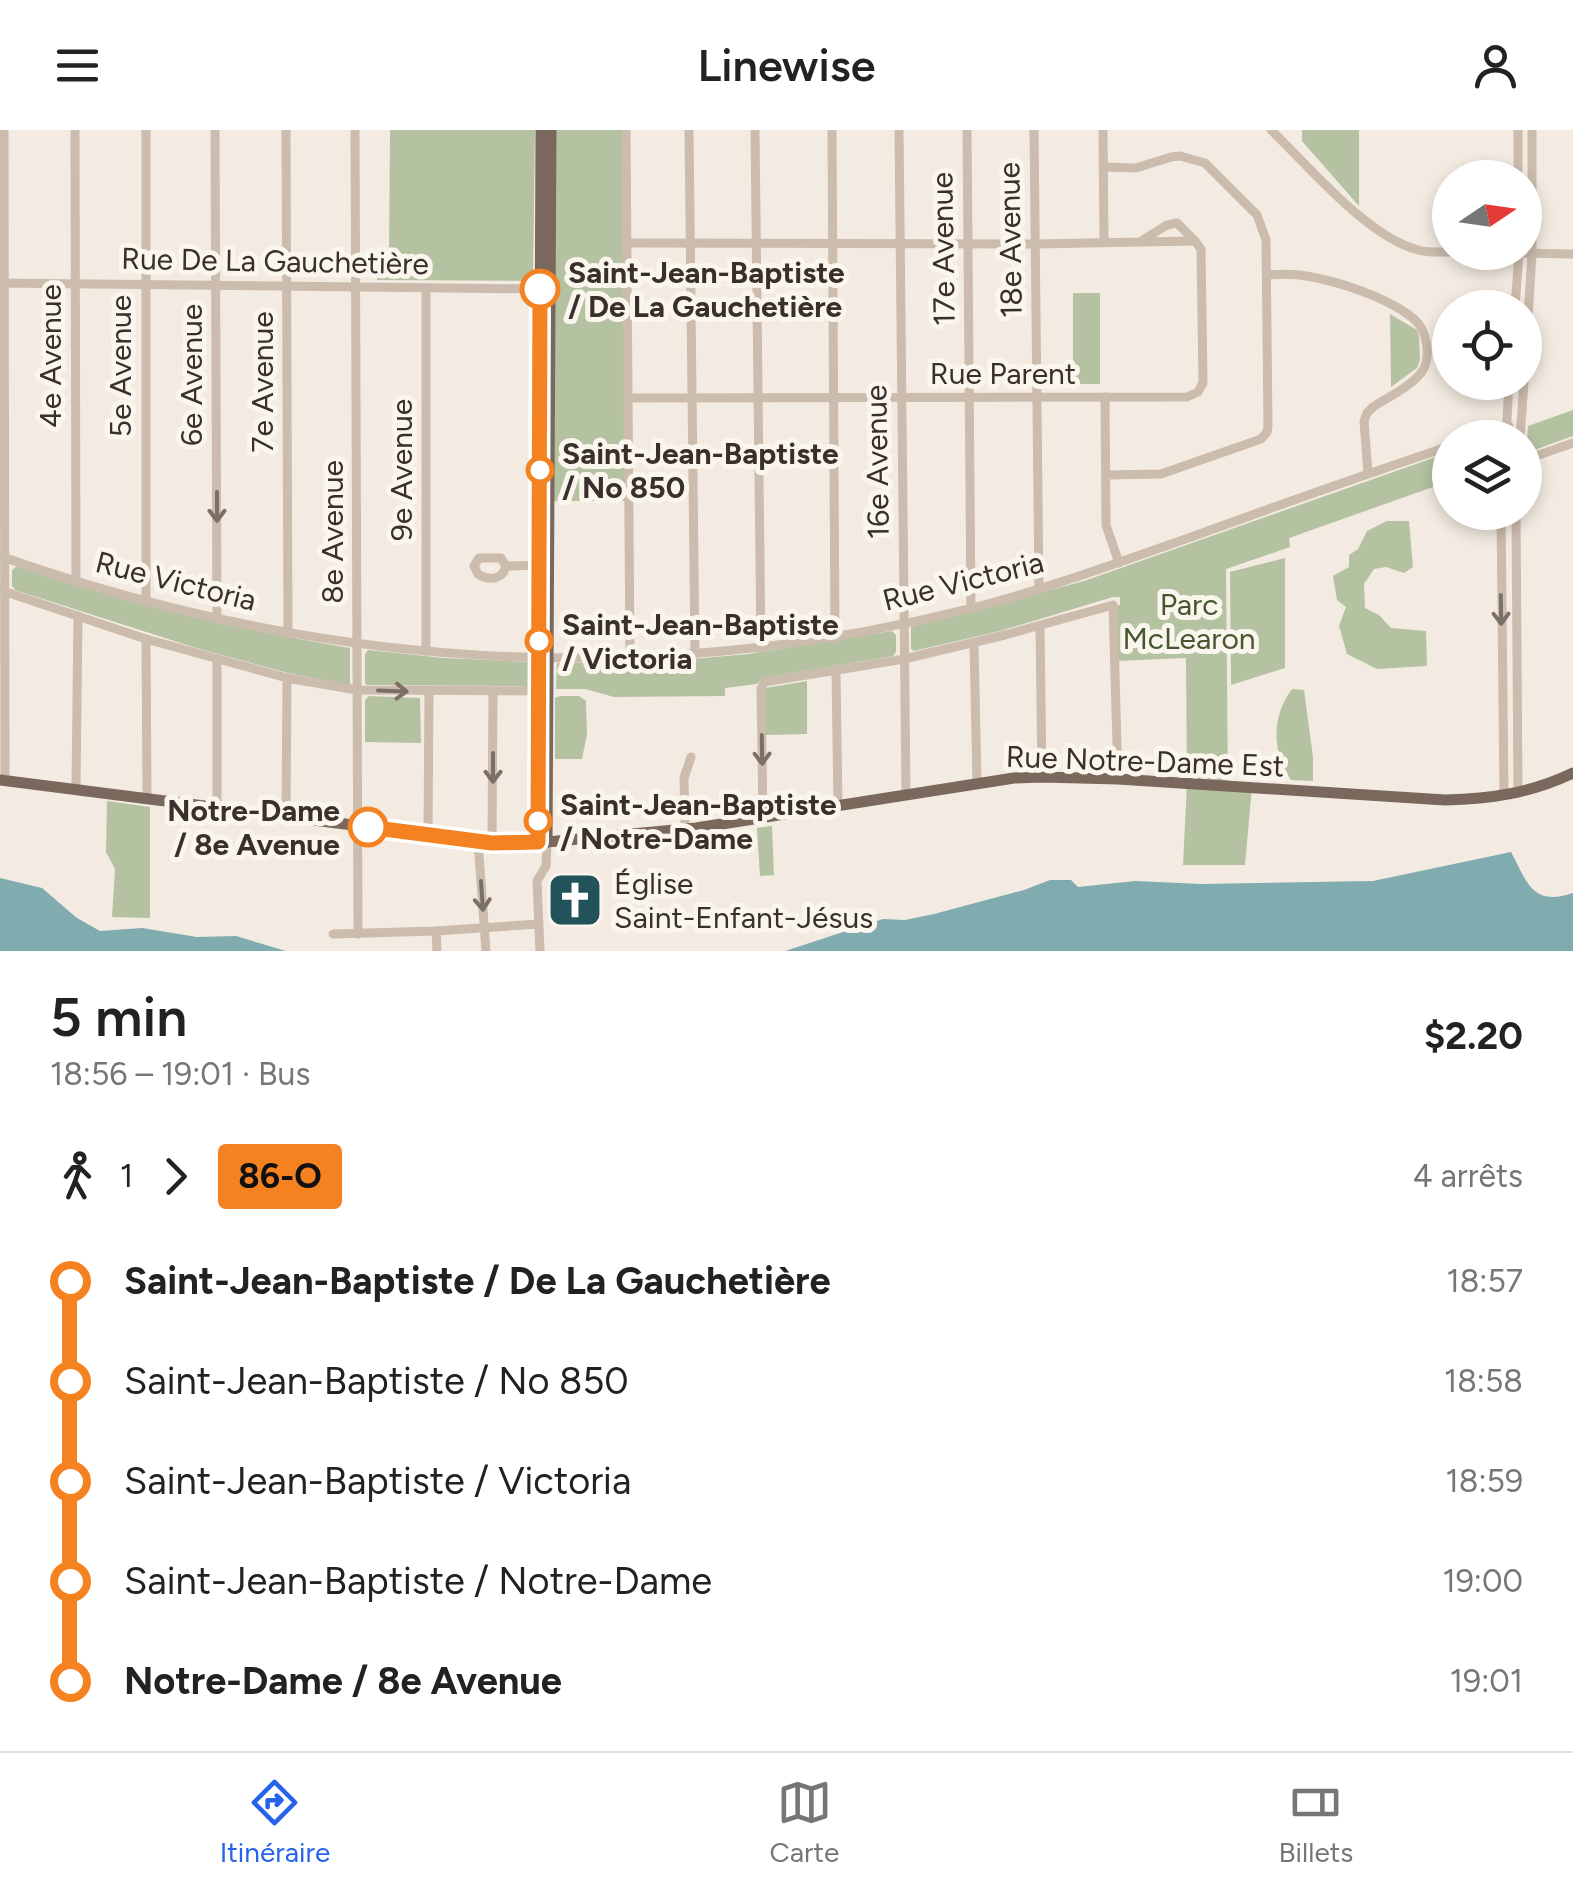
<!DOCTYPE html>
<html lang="fr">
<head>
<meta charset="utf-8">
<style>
	:root { --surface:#fff; --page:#f6f6f6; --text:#222; --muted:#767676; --line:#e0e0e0; --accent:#2563eb }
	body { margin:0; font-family:Figtree,sans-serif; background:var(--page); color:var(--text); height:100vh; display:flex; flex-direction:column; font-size:38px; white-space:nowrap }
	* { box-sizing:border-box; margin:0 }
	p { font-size:32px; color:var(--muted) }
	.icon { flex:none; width:55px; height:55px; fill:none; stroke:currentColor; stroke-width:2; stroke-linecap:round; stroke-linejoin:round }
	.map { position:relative; height:821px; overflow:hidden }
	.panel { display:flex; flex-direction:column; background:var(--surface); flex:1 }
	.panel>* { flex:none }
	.badge { padding:0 20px; border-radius:8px; font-size:35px; line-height:65px }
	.needle { width:65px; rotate:77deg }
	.controls { position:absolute; left:1432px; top:30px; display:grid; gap:20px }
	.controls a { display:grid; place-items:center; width:110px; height:110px; border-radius:50%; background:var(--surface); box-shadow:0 5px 15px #0003; font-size:50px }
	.map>.badge { position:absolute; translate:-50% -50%; box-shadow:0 0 0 5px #fff }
	.legs { display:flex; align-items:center; gap:15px; height:110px; padding:0 50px; font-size:32px }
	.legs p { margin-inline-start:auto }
	.overview { display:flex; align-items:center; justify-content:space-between; height:170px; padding:0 50px }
	h1 { font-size:55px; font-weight:600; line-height:75px }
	ul { padding:0 50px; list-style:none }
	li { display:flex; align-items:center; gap:35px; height:100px; font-size:38px }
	li i { display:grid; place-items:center; width:15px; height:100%; margin:0 12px; background:currentColor }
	li i::after { content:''; width:25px; height:25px; margin:-12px; border:8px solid; border-radius:50%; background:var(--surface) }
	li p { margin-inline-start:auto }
	li:first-child i { background:linear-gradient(#0000 50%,currentColor 0) }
	li:last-child i { background:linear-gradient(currentColor 50%,#0000 0) }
	header { display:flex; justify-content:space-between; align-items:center; height:130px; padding:0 50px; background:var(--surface); font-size:45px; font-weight:600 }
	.dock { display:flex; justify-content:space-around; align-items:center; height:140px; border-top:2px solid var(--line); background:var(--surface); font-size:28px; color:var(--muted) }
	.dock a { display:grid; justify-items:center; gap:5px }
	.dock .current { color:var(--accent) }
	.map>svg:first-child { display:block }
	.green { fill:#b5c2a1 }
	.water { fill:#80abaf }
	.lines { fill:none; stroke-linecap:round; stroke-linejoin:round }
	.minor { stroke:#cbbcad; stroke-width:9 }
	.major { stroke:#7a685d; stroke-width:11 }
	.oneway { stroke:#7b6f66 }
	.line-1-casing { stroke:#fff; stroke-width:22 }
	.line-1 { stroke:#f58220; stroke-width:15 }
	.stop-1-dot { fill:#fff; stroke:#f58220; stroke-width:5 }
	.labels { text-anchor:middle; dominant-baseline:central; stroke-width:10; stroke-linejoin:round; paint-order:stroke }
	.street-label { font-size:30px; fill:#39302b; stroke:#faf5ed }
	.stop-label { font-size:30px; font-weight:bold; fill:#39302b; stroke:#faf5ed; text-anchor:start }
	.park-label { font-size:30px; fill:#465730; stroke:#faf5ed }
	.poi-label { font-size:30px; fill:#39302b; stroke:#faf5ed; text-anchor:start }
</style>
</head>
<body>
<header><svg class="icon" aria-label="menu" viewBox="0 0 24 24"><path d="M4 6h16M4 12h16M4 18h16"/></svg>Linewise<svg class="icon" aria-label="person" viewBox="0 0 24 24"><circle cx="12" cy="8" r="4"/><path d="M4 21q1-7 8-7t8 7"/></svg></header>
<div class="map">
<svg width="1573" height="821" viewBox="0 0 1573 821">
	<rect width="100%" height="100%" fill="#f3ebe1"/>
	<g class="green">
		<polygon points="390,0 535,0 533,151 377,150 377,124 389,124"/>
		<polygon points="551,0 626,0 630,371 550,371"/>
		<polygon points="1302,0 1359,0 1359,76 1302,11"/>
		<rect x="1073" y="163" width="27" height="91"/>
		<polygon points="1390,184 1417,200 1419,207 1420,230 1417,238 1391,257"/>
		<polygon points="1573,280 1573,306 1526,323 1528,296"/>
		<polygon points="1450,322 1450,351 1289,408 1290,417 1226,439 1228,655 1252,657 1245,735 1183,735 1187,653 1186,528 1115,531 1114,475 1120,475 1120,467 1113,467 1000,501 914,521 911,519 911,497 1084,451"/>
		<polygon points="1387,391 1409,391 1413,437 1404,443 1386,437 1374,439 1364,454 1365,478 1379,485 1391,498 1426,501 1427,536 1377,539 1347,524 1339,496 1346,477 1337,470 1333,446 1349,437 1349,425 1358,419 1367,401"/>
		<polygon points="1285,428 1285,538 1231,555 1230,442"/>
		<path d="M17,436C126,473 236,499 350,518V555L288,543L193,517L15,460L12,456V440Z"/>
		<polygon points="892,501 896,505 896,522 893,526 762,548 757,554 725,558 725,566 614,567 585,559 556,559 557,533 670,531 748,524"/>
		<polygon points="368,520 444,528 532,532 534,533 536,552 533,559 521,556 367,555 365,553 365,524"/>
		<polygon points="807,551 807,604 766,605 765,558"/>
		<path d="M1292,559L1304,560L1313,627V651L1291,650C1272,621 1271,587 1292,559Z"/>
		<polygon points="369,566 420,568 421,613 365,612 365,570"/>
		<polygon points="560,566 579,566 586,571 587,604 582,629 555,629 555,568"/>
		<polygon points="107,671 150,677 150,788 112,787 115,739 106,722"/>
		<polygon points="772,696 774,745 760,746 757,698"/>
	</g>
	<g class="water">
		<path d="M1511,722C1527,752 1532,777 1573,763V821H785L883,789L905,790L934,784L1024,760L1050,750H1071L1078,757L1135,751L1201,754L1373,751Z"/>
		<polygon points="0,748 42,758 77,788 100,801 142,798 197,807 236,806 286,821 0,821"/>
	</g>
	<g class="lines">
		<g class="minor">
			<polyline points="4,0 5,650"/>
			<polyline points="75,0 76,452"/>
			<polyline points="146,0 146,472"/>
			<polyline points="215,0 217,490"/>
			<polyline points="286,0 288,503"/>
			<polyline points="355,0 358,804"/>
			<polyline points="626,0 630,527"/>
			<polyline points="689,0 695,524"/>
			<polyline points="755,0 761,518"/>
			<polyline points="832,0 835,508"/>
			<polyline points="899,0 906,664"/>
			<polyline points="967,0 971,478"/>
			<polyline points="1034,0 1039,460"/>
			<polyline points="1103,0 1104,112"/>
			<path d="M1271,0C1310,37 1366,106 1418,120C1429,123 1439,122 1450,122"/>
			<polyline points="1518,0 1518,48"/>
			<polyline points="1104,37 1136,38 1171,27 1180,26 1205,33 1257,85 1266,110 1268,295 1267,302 1261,309 1161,344 1107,345"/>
			<polyline points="626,113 1035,114 1195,111 1177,93 1167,95 1141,111"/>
			<polyline points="1462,122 1573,124"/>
			<path d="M1267,145C1279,144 1293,143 1306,146C1338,151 1389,168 1414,189C1427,200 1431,226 1423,240C1415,254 1387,268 1373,277L1367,283L1364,291L1368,343"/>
			<polyline points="0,153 542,159"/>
			<polyline points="426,158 426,521"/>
			<polyline points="1515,178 1519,122"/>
			<polyline points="1525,235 1532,124 1532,0"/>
			<polyline points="1105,267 1106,395 1119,433"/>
			<polyline points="628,268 1187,267 1198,262 1203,253 1201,119 1195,111"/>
			<polyline points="1474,308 1509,296"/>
			<polyline points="1506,308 1509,252"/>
			<polyline points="1520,308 1524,252"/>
			<polyline points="1536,326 1573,313"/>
			<polyline points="1501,382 1504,665"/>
			<polyline points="1516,382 1518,663"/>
			<path d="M0,426C318,538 644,561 972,478C1047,459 1120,432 1194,406C1279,375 1364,345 1450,316"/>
			<path d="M506,436C503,450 488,451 478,444L474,436L479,428H501L506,436L545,435"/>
			<polyline points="3,461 146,509 287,548 357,560 543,561"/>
			<polyline points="1040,496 1042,647"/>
			<polyline points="146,509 147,668"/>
			<polyline points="974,513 977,653"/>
			<polyline points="836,541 838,676"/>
			<polyline points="76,658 78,486"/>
			<polyline points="217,677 217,530"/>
			<polyline points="286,686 287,548"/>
			<polyline points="763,687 761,559 764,552 904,529 1005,505 1113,475 1118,649"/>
			<polyline points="685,699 684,648 691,627"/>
			<polyline points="428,705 429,562"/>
			<polyline points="478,711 486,821"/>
			<polyline points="492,713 493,563"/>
			<polyline points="436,801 437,821"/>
			<polyline points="333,804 436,801 539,794"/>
			<polyline points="540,821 537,751 546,736 547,712"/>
		</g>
		<g class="major">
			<path d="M0,650L478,711L547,712L696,698L1014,648L1042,647L1118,649L1445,670C1490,669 1532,663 1573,643"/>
			<polyline points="547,712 551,0"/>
			<polyline points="538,713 541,0"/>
		</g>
	</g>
	<defs><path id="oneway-shaft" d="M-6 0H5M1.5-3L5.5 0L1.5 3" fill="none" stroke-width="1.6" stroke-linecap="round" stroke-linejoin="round" transform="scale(2.5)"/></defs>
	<g class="oneway">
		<use href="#oneway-shaft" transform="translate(217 377) rotate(90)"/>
		<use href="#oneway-shaft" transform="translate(1501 480) rotate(89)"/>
		<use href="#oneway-shaft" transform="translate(393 561) rotate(2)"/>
		<use href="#oneway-shaft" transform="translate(762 620) rotate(89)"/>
		<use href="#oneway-shaft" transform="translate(493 638) rotate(90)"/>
		<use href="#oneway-shaft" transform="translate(482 766) rotate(86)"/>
	</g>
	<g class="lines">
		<g class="line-1-casing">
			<polyline id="line-1" points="368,697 492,713 538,712 540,159"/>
		</g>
		<use href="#line-1" class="line-1"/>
	</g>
	<defs>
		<g id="church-square" transform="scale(2.875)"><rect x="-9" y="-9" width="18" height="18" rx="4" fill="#22535a" stroke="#faf5ed"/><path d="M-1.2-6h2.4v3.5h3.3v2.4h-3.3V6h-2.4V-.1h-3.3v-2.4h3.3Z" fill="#fff"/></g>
	</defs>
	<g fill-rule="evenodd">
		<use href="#church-square" x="575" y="770"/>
	</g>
	<g class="stop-1-dot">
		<circle cx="540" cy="159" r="18"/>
		<circle cx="540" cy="340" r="12"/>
		<circle cx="539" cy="511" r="12"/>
		<circle cx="538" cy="691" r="12"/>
		<circle cx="368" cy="697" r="18"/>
	</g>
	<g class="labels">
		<g class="street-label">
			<text transform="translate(1010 110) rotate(-91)">18e Avenue</text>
			<text transform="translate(943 119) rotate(-91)">17e Avenue</text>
			<text transform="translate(275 131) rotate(1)">Rue De La Gauchetière</text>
			<text transform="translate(50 226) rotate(-90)">4e Avenue</text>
			<text transform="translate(120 236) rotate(-90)">5e Avenue</text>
			<text x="1003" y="243">Rue Parent</text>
			<text transform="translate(191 245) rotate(-90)">6e Avenue</text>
			<text transform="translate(262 252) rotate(-90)">7e Avenue</text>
			<text transform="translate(877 332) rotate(-91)">16e Avenue</text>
			<text transform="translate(401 340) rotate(-90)">9e Avenue</text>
			<text transform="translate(332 402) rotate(-90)">8e Avenue</text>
			<text transform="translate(176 451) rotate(14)">Rue Victoria</text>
			<text transform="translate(963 451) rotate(-14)">Rue Victoria</text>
			<text transform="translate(1145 631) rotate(2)">Rue Notre-Dame Est</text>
		</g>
		<g class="stop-label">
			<text x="568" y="142">Saint-Jean-Baptiste<tspan x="568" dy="34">/ De La Gauchetière</tspan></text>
			<text x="562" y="323">Saint-Jean-Baptiste<tspan x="562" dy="34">/ No 850</tspan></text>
			<text x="562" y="494">Saint-Jean-Baptiste<tspan x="562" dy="34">/ Victoria</tspan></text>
			<text x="560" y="674">Saint-Jean-Baptiste<tspan x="560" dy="34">/ Notre-Dame</tspan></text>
			<text x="340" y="680" text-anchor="end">Notre-Dame<tspan x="340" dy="34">/ 8e Avenue</tspan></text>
		</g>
		<g class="park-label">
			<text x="1189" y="474">Parc<tspan x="1189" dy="34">McLearon</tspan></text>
		</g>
		<g class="poi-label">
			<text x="614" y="753">Église<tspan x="614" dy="34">Saint-Enfant-Jésus</tspan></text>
		</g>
	</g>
</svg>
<div class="controls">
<a><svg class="needle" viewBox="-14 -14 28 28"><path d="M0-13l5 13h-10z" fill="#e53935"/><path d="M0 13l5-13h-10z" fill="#767676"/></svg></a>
<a><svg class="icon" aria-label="locate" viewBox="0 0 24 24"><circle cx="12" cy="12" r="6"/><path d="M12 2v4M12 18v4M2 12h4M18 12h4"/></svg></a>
<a><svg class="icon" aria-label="layers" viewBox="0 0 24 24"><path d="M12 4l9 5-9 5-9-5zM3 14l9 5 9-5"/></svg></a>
</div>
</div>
<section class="panel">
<div class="overview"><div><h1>5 min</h1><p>18:56 – 19:01 · Bus</p></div><b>$2.20</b></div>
<div class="legs"><svg class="icon" aria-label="walk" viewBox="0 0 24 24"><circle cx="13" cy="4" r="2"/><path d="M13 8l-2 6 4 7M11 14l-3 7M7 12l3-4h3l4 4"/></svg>1<svg class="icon" aria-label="forward" viewBox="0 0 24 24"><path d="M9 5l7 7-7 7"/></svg><b class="badge" style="background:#f58220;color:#111">86-O</b><p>4 arrêts</p></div>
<ul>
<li><i style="color:#f58220"></i><b>Saint-Jean-Baptiste / De La Gauchetière</b><p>18:57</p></li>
<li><i style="color:#f58220"></i><span>Saint-Jean-Baptiste / No 850</span><p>18:58</p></li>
<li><i style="color:#f58220"></i><span>Saint-Jean-Baptiste / Victoria</span><p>18:59</p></li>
<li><i style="color:#f58220"></i><span>Saint-Jean-Baptiste / Notre-Dame</span><p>19:00</p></li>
<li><i style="color:#f58220"></i><b>Notre-Dame / 8e Avenue</b><p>19:01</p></li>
</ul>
</section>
<nav class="dock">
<a class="current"><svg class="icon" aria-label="directions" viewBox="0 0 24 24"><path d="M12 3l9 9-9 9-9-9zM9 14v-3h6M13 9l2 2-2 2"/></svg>Itinéraire</a>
<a><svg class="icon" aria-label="map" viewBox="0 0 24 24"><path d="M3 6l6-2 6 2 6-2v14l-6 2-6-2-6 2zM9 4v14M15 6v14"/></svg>Carte</a>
<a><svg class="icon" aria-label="tickets" viewBox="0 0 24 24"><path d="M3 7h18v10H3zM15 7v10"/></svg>Billets</a>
</nav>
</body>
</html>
